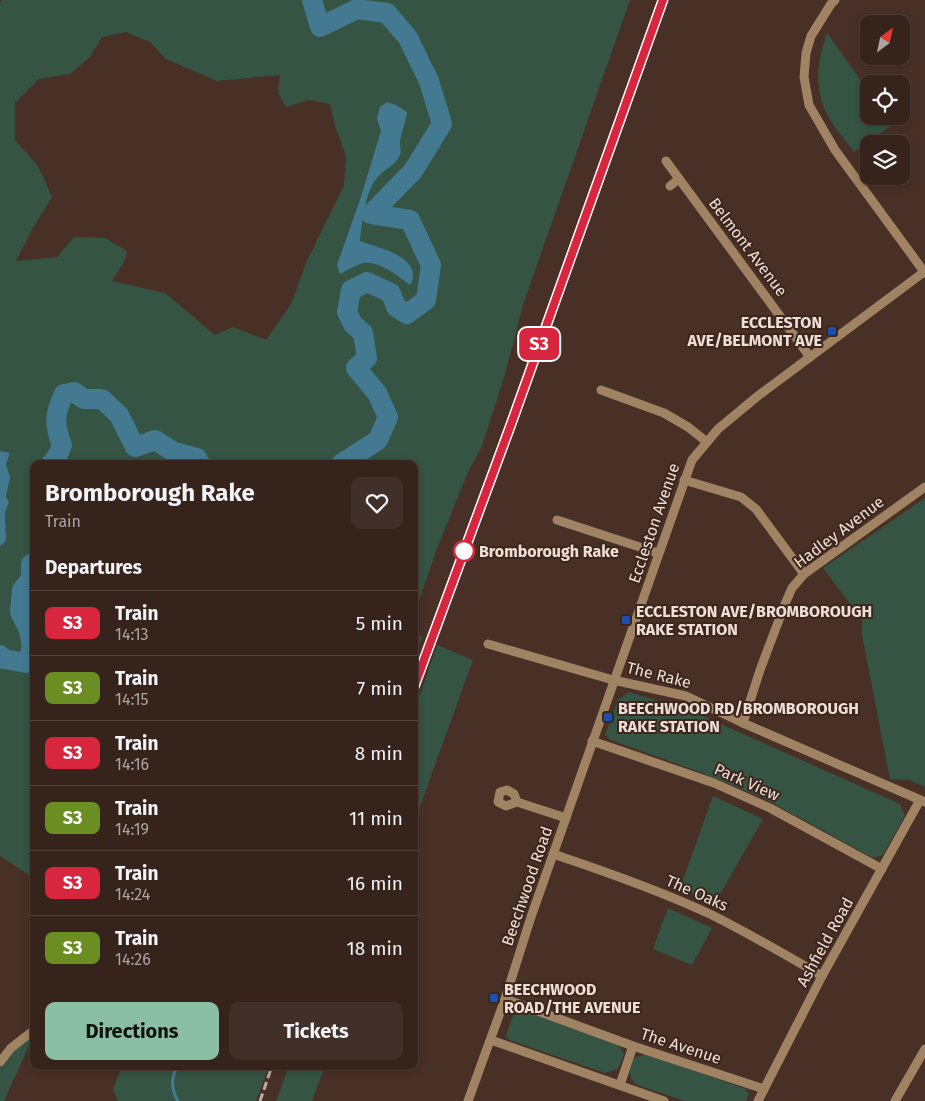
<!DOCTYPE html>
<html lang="en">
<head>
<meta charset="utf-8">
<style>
	:root { --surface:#36241c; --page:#413029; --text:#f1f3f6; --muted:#aaa4a3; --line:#50413b; --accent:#8abfa5 }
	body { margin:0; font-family:"Fira Sans",sans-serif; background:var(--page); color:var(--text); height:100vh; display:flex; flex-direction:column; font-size:19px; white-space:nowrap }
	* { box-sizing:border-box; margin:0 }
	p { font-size:16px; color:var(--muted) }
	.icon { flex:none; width:28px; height:28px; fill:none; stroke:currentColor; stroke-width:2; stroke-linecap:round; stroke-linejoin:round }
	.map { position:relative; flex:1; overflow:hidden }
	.drawer { position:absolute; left:30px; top:460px; width:388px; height:610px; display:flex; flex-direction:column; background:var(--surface); border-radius:10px; box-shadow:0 2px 8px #0003,0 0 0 1px var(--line) }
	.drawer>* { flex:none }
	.badge { padding:0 10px; border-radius:8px; font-size:18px; line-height:32px }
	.needle { width:32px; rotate:33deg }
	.fabs { position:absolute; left:860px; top:15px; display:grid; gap:10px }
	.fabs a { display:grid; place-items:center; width:50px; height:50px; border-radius:10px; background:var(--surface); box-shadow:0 2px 8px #0003,0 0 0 1px var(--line); font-size:25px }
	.map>.badge { position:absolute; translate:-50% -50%; box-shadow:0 0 0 2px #fff }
	h2 { padding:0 15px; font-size:19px; line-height:45px }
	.round { display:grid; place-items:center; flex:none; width:52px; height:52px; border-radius:10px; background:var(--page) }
	.summary { display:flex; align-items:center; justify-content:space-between; height:85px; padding:0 15px }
	h1 { font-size:24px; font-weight:700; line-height:38px }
	.primary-button { display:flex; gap:10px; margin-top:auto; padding:10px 15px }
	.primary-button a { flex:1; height:58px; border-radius:10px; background:var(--accent); color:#111; font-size:20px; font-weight:700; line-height:58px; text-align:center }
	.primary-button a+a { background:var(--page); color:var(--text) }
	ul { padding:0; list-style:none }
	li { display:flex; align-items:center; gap:15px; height:65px; padding:0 15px; border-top:1px solid var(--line) }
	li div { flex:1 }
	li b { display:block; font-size:19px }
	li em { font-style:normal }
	li .badge { min-width:55px; font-weight:700; text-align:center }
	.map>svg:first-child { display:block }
	.green { fill:#355444; fill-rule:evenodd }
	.water { fill:#437a91 }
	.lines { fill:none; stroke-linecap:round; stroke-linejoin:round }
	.stream { stroke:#437a91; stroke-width:3 }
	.river { stroke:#437a91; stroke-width:20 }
	.minor { stroke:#9f8362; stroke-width:9 }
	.rail { stroke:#beaca4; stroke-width:3; stroke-dasharray:8 4; stroke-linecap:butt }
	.line-casing { stroke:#fff; stroke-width:11 }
	.line { stroke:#d7263d; stroke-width:8 }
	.transit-dot { fill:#1a4fb4; stroke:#3d261c; stroke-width:2 }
	.stop-dot { fill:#fff; stroke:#d7263d; stroke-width:2.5 }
	.labels { text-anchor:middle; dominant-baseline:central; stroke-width:4; stroke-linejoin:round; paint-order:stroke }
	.street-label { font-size:16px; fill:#eeded7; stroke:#3d261c }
	.poi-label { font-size:16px; font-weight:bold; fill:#eeded7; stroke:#3d261c; text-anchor:start }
	.stop-label { font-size:16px; font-weight:bold; fill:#eeded7; stroke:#3d261c; text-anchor:start }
</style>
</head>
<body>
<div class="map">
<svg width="925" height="1101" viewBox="0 0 925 1101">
	<rect width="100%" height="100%" fill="#483026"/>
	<g class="green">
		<path d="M2,0H630L524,302L505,374L482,446L468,472L435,554L414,615V464H34V878L0,856V546L6,541L5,513L9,502L6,497L10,477L6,464L10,453L0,452V3ZM126,32L150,42L166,59L217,81L280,75L278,93L286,107L309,100L330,104L335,126L346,156L344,185L306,263L291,304L266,340L233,327L215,335L165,293L112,281L124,262L127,251L105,238L74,237L57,257L16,261L33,228L52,197L38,166L15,140V103L39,79L70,74L90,57L102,37Z"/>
		<path d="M827,33L869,92V116H886L892,125L854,152C845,139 831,125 825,110C814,83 818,59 827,33Z"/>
		<polygon points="925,498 925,787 909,780 890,779 862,635 862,620 823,568"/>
		<polygon points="414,634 422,637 414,659"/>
		<polygon points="437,645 473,660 414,823 414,712"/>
		<polygon points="629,692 696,713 900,804 905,816 883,855 873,858 765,799 705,774 611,740 605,735 618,700"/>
		<polygon points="713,796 763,819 715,903 680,888"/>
		<polygon points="668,908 712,928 692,965 653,949"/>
		<polygon points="520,1008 618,1044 624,1054 618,1069 605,1073 509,1040 506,1036 515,1009"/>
		<path d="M33,1037L4,1101H0C0,1091 0,1079 0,1069C3,1056 21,1042 33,1037Z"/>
		<path d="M646,1054L746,1089L749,1093L746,1101H685L637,1085C626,1075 630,1071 634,1058Z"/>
		<polygon points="122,1066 269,1066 256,1101 118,1101 113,1090"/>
		<polygon points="289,1066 325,1066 312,1101 276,1101"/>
	</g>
	<g class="water">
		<path d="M387,102L396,105L407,112C406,122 401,132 400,142C400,147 402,152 399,157C394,166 383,170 377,178C365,192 362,223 360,241C376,247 411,254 413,274C413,279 413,281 410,285C398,276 379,260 363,263C355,265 347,271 340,274L337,265L360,200L381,131L377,118L380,107Z"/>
		<polygon points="0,451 10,453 6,464 10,477 6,497 9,502 5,513 6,541 0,546"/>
	</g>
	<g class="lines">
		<path class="stream" d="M177,1066C171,1079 171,1089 178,1101"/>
		<g class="river">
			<polyline points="312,0 320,27 357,9 387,13 408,38 429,81 442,124 413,171 371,214 410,220 431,265 426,300 407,314 396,307 391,293 367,282 351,290 347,312 353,324 363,333 367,358 356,368 377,393 388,417 378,440 341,464"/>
			<path d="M51,464L58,455L62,445C54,424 54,415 64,394L74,392L84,399H102L119,415L135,447L155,440L174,452L197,458L200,464"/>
			<polyline points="0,655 4,659 27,663 32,647 29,630 20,612 22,590 31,579 31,564 34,562"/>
		</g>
		<g class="minor">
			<polyline points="835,0 831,4 811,36 806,53 804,77 809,105 835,150 925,273"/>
			<polyline points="666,161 810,357"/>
			<polyline points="670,186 679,179"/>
			<polyline points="601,390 664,413 688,427 707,442"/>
			<polyline points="684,480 741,497 756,509 804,574"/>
			<polyline points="557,520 658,553"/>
			<polyline points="488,644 613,680 686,696 743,723 925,802"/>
			<polyline points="743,723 760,670 785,604 792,588 804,574 925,487"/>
			<polyline points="592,741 714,783 770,808 882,869"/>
			<polyline points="517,802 514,794 507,790 500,792 498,802 506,806 517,802 566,818"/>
			<path d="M553,854C607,872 661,891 712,915C750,934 786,955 822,976"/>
			<polyline points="505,999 633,1046 764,1089"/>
			<polyline points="491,1040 664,1101"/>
			<polyline points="0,1062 11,1048 34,1030"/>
			<polyline points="620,1085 633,1046"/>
			<polyline points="468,1101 505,999 531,917 692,460 718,429 759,395 924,272"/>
			<polyline points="758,1101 822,976 920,800"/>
			<polyline points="895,1101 925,1049"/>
		</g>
		<g class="rail">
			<polyline points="414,687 510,427 663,0"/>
			<polyline points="260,1101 272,1066"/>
		</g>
	</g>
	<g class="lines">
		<g class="line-casing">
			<polyline id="line" points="414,687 510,427 663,0"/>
		</g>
		<use href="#line" class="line"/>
	</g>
	<g class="transit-dot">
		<rect x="827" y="326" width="10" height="10" rx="2.5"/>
		<rect x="621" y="615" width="10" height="10" rx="2.5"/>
		<rect x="603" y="712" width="10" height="10" rx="2.5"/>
		<rect x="489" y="993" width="10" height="10" rx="2.5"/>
	</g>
	<circle class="stop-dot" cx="464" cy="551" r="10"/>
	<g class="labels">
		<g class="street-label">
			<text transform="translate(748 247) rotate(53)">Belmont Avenue</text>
			<text transform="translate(654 523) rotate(-71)">Eccleston Avenue</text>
			<text transform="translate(839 532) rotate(-37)">Hadley Avenue</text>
			<text transform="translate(659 675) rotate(14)">The Rake</text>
			<text transform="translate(747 782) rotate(24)">Park View</text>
			<text transform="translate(527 886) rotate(-71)">Beechwood Road</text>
			<text transform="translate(697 893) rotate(24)">The Oaks</text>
			<text transform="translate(825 942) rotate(-61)">Ashfield Road</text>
			<text transform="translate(681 1046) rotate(18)">The Avenue</text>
		</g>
		<g class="poi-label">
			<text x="822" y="322" text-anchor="end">ECCLESTON<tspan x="822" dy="18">AVE/BELMONT AVE</tspan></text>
			<text x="636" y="611">ECCLESTON AVE/BROMBOROUGH<tspan x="636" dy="18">RAKE STATION</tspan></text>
			<text x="618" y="708">BEECHWOOD RD/BROMBOROUGH<tspan x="618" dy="18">RAKE STATION</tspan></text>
			<text x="504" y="989">BEECHWOOD<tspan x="504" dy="18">ROAD/THE AVENUE</tspan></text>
		</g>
		<g class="stop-label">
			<text x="479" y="551">Bromborough Rake</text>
		</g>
	</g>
</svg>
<div class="fabs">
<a><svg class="needle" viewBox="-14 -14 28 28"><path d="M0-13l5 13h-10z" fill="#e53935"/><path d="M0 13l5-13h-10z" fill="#aaa4a3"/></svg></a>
<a><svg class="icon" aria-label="locate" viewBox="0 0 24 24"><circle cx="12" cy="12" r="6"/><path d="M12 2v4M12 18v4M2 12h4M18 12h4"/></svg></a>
<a><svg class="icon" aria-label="layers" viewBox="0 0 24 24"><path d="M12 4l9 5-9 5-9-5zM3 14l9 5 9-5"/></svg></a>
</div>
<b class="badge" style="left:539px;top:344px;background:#d7263d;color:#fff">S3</b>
<section class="drawer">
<div class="summary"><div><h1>Bromborough Rake</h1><p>Train</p></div><a class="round"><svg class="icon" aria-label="heart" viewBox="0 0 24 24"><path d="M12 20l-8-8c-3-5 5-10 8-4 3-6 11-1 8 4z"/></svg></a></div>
<h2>Departures</h2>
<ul>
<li><span class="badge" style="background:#d7263d;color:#fff">S3</span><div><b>Train</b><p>14:13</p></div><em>5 min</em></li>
<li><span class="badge" style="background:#6b8e23;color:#fff">S3</span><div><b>Train</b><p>14:15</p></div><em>7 min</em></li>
<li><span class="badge" style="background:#d7263d;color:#fff">S3</span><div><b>Train</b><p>14:16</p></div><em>8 min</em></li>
<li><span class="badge" style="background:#6b8e23;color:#fff">S3</span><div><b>Train</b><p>14:19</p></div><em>11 min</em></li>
<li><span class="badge" style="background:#d7263d;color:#fff">S3</span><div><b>Train</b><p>14:24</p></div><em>16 min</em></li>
<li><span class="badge" style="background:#6b8e23;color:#fff">S3</span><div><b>Train</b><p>14:26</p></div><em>18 min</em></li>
</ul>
<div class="primary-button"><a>Directions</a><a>Tickets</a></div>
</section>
</div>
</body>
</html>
